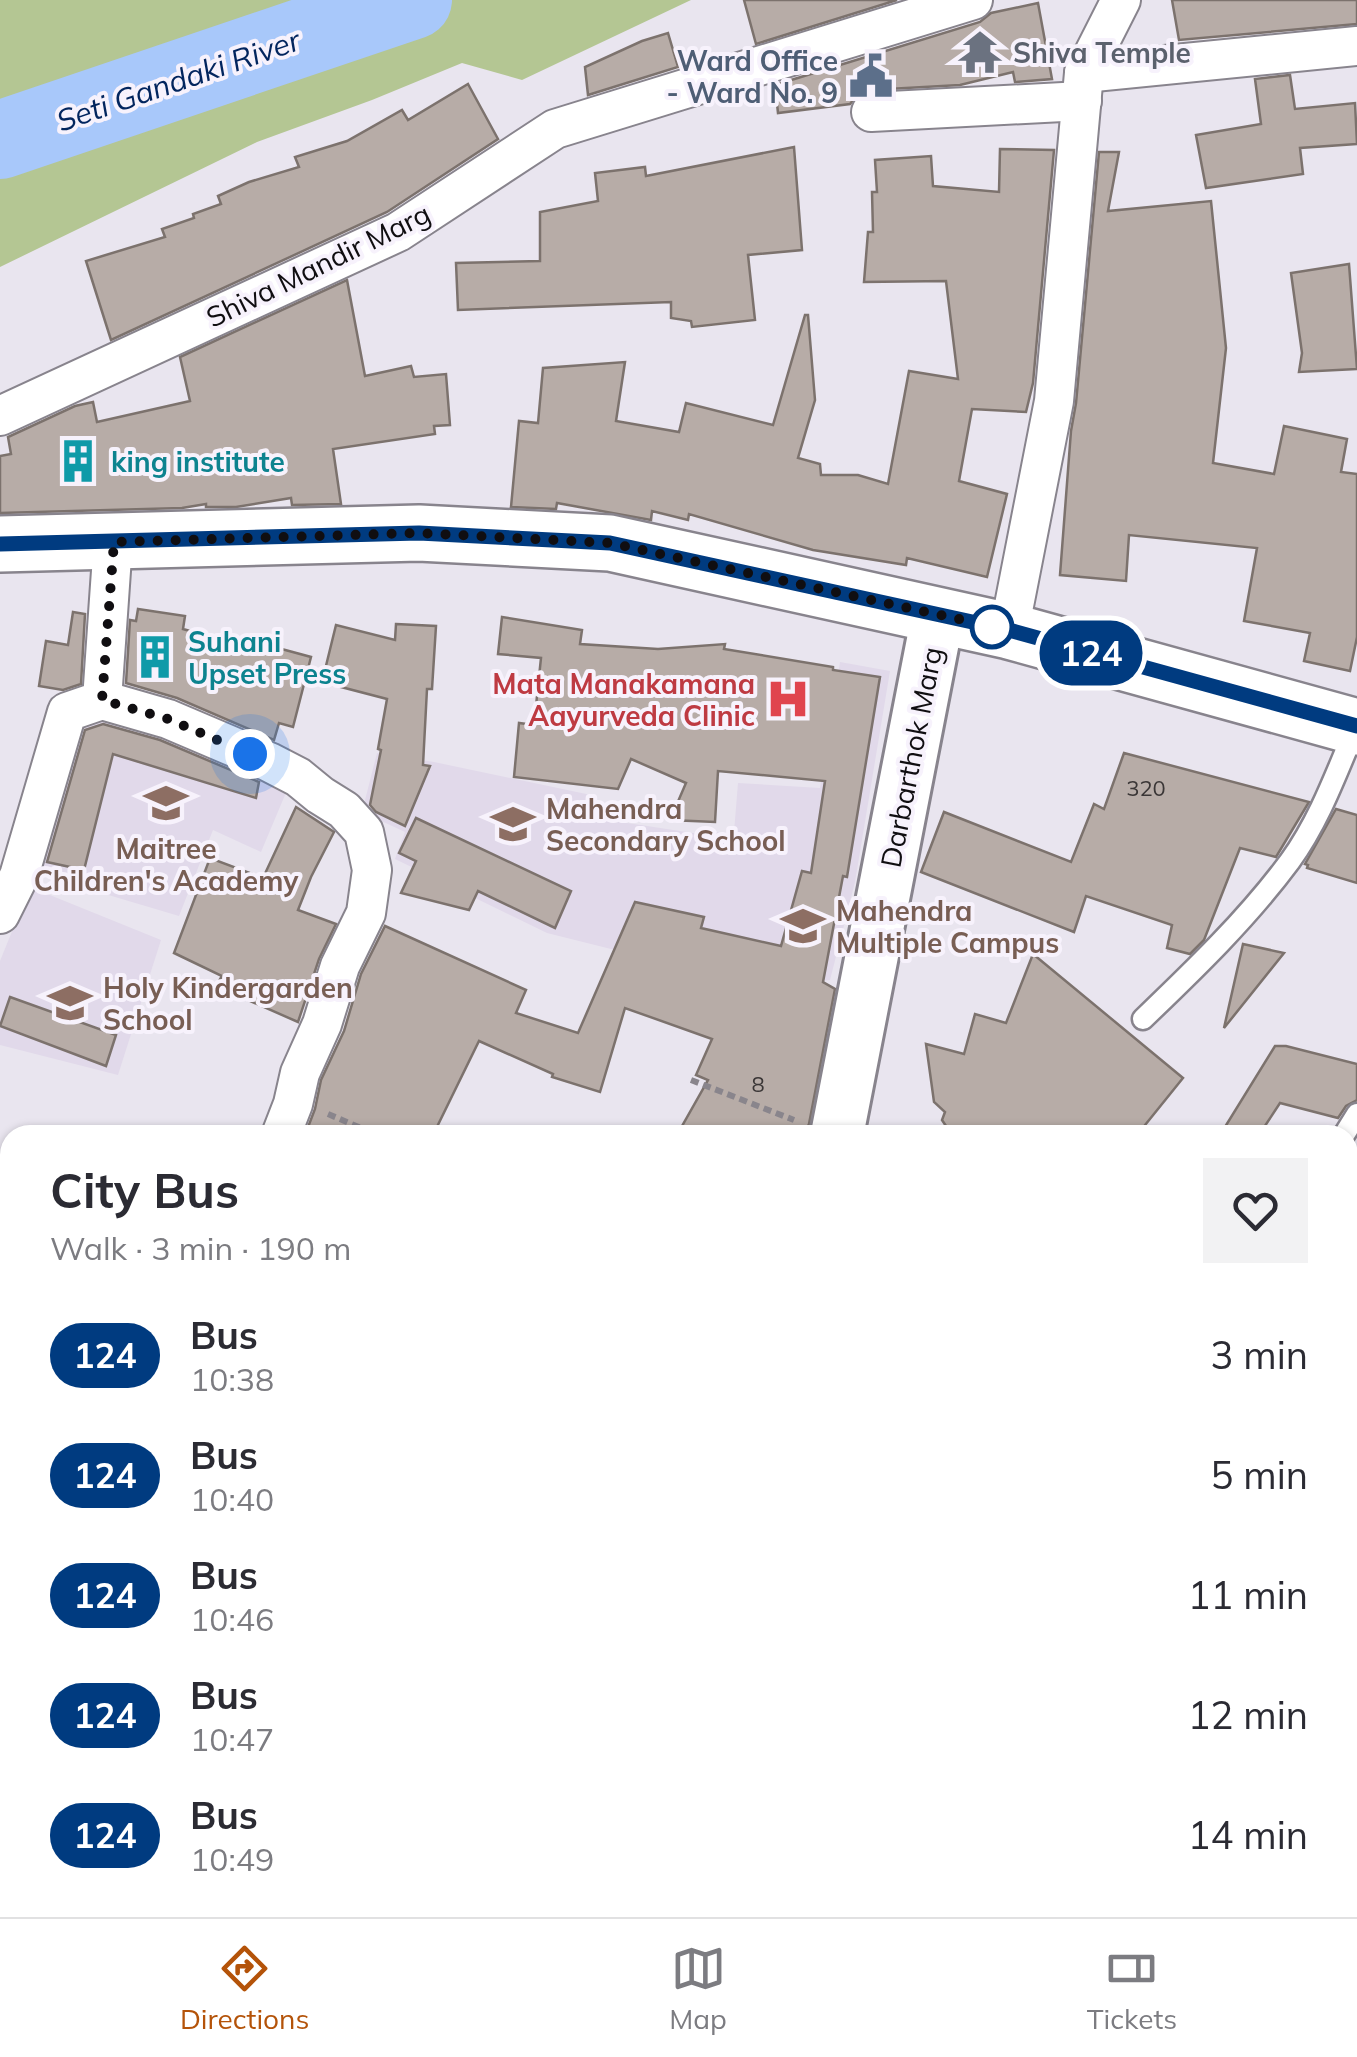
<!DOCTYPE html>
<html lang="en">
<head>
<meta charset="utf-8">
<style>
	:root { --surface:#fff; --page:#f2f2f3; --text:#2b2b33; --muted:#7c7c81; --line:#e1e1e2; --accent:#b45309 }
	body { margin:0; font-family:Mulish,sans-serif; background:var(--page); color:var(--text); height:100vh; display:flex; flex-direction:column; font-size:38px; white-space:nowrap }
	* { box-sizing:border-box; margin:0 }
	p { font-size:32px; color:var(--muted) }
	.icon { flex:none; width:55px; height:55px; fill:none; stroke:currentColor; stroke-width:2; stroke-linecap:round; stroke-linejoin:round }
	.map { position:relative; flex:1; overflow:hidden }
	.drawer { position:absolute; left:0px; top:1125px; width:1358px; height:792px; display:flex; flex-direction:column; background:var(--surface); border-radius:30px 30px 0 0; box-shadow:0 2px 8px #0004 }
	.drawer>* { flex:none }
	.badge { padding:0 20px; border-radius:32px; font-size:35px; line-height:65px }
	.you { position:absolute; width:50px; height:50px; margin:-25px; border:8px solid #fff; border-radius:50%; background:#1a73e8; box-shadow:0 0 0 15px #1a73e833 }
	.map>.badge { position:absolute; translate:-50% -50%; box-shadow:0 0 0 5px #fff }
	.round { display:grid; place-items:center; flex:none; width:105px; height:105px; border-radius:0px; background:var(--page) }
	.head { display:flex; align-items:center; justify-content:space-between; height:170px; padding:0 50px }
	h1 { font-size:48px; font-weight:700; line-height:75px }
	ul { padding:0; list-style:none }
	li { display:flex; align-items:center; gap:30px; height:120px; padding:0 50px }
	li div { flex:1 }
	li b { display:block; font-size:38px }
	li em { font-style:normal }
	li .badge { min-width:110px; font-weight:700; text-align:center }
	.tabs { display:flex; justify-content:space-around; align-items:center; height:140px; border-top:2px solid var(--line); background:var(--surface); font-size:28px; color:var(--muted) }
	.tabs a { display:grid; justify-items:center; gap:5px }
	.tabs .current { color:var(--accent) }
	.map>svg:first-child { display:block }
	.built { fill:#e1d9ea }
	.green { fill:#b4c693 }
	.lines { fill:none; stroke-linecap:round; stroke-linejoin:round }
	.river { stroke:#a8c8fa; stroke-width:78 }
	.building { fill:#b7aca7; stroke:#7c726d; stroke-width:2.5 }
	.lane-casing { stroke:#88848d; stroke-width:25 }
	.street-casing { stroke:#88848d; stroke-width:42 }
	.secondary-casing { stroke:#88848d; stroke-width:58 }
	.primary-casing { stroke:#88848d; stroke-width:60 }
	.path { stroke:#89858c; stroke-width:6; stroke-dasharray:8 5; stroke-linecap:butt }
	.lane { stroke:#fff; stroke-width:20 }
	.street { stroke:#fff; stroke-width:38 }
	.secondary { stroke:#fff; stroke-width:52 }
	.primary { stroke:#fff; stroke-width:55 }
	.line-casing { stroke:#fff; stroke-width:22 }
	.line { stroke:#003b80; stroke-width:15 }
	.walk { stroke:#100e11; stroke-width:10; stroke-dasharray:0 18 }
	.stop-dot { fill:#fff; stroke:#003b80; stroke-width:5 }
	.labels { text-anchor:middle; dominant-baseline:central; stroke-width:8; stroke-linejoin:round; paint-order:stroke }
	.number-label { font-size:22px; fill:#3a3636 }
	.worship-label { font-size:28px; font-weight:bold; fill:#5b616d; stroke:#f7f2fc; text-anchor:start }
	.service-label { font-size:28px; font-weight:bold; fill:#4e5e75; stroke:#f7f2fc; text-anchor:end }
	.street-label { font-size:28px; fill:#100e11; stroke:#f7f2fc }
	.culture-label { font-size:28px; font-weight:bold; fill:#0d838f; stroke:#f7f2fc; text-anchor:start }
	.health-label { font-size:28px; font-weight:bold; fill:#be3a42; stroke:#f7f2fc; text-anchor:end }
	.education-label { font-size:28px; font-weight:bold; fill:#785e54; stroke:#f7f2fc; text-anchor:start }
	.water-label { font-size:30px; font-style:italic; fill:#02255e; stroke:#f7f2fc }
</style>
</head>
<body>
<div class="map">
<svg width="1357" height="1917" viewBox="0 0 1357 1917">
	<rect width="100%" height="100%" fill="#e9e5ef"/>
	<g class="built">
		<polygon points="840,662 890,671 855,882 830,980 775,984 639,956 547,933 395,859 405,832 362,812 377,753 434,762 591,795 588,817 693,833 734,832 738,783 820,788"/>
		<polygon points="77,708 293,776 261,852 213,830 179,916 31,872"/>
		<polygon points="30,887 161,940 118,1075 0,1045 0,961"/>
		<polygon points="537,1908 958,1908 963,1917 565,1917"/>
	</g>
	<g class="green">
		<polygon points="0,0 691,0 522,80 462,63 372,100 257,142 0,267"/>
		<polygon points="10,1245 10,1360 0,1365 0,1246"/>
	</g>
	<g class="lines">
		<polyline class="river" points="0,140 413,0"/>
	</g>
	<g class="building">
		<polygon points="744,0 897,0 756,44"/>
		<polygon points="1172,0 1357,0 1357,24 1179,40"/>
		<polygon points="1038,3 1052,79 1015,82 1013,72 960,85 870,90 858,94 850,104 778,113 775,85 980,22 991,13"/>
		<polygon points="668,33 678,67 588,95 585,67 642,41"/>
		<polygon points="1290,75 1295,109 1355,103 1357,144 1300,148 1303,174 1206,188 1196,135 1261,124 1255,79"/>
		<polygon points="468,84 498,139 387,212 111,340 86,261 165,237 162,229 194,218 193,214 221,204 218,196 249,182 299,167 295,157 347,141 402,110 408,120"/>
		<polygon points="794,147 802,250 748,255 755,320 692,327 691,321 671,318 671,302 458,310 456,263 540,261 540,212 598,201 595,173 645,167 646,176"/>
		<polygon points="1000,149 1054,150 1033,383 1026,412 972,409 959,481 1007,494 987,577 907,558 906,565 813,550 689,514 688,520 652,511 651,520 557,503 556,509 511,507 519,421 538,423 543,368 625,362 616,421 679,432 686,403 773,425 805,315 808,315 815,400 798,458 820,464 821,475 858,475 888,484 909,371 958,379 946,281 864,282 868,232 873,232 872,192 877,192 875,160 931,156 933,186 999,192"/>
		<polygon points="1099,152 1119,152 1108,211 1211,201 1226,348 1213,463 1274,474 1284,426 1347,439 1341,472 1357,474 1357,637 1350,671 1304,661 1310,633 1244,621 1257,548 1129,535 1126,581 1060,575 1071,431 1076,403"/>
		<polygon points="1349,264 1357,369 1299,372 1302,353 1291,273"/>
		<polygon points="347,280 365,376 411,366 414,377 446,374 450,425 434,426 435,434 333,449 341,504 292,505 291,498 236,507 206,507 206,504 182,508 0,513 0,456 11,454 8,437 75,406 93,402 97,422 190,401 180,357"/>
		<polygon points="138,609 185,616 183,629 265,652 267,645 311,657 293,727 279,723 274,740 177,698 126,683 130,620 136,621"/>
		<polygon points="73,612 85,614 81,684 63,690 39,686 46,641 68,645"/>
		<polygon points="502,617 582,630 580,644 658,649 725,644 724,649 833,667 833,670 880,677 847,877 843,876 823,982 835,989 809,1124 803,1135 677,1135 708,1080 696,1075 712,1039 625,1008 600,1092 552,1077 553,1074 479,1041 433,1135 305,1135 315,1109 321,1080 344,1031 361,974 385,926 526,990 516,1013 578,1033 635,902 704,917 701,928 781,946 802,871 811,873 825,781 718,771 715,822 670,820 686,783 631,759 618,789 514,777 519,723 534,725 541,658 498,654"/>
		<polygon points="396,624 436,626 432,689 427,689 423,765 430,766 405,826 376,812 370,805 381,750 378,749 387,699 322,682 336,625 395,640"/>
		<polygon points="103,724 160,740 259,782 256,798 113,754 84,870 47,862 85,730"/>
		<polygon points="1124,753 1309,802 1276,857 1240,848 1204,940 1190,954 1167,948 1172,925 1086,896 1074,932 921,872 944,812 1071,862 1094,804 1104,809"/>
		<polygon points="296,807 334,832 311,877 298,910 336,924 319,959 298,1022 216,986 222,976 174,953 210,858 263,878"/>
		<polygon points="1336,809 1357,815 1357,883 1307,868 1308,865 1305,864"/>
		<polygon points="416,818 571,891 555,928 478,891 469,910 401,893 416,861 399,853"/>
		<polygon points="1243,944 1284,953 1224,1028"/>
		<polygon points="1033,954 1183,1078 1137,1135 952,1135 942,1120 945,1112 934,1102 926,1044 964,1054 975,1014 1006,1023"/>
		<polygon points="10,997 116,1035 106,1066 0,1026"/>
		<polygon points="1275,1046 1286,1046 1357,1064 1357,1100 1346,1106 1338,1118 1280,1103 1259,1135 1220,1135"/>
	</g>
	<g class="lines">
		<g class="lane-casing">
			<g id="lane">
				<path d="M1143,1019C1195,969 1247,919 1290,861C1319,821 1336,774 1355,729"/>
				<polyline points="1344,1135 1357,1114"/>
				<polyline points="69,1917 71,1908"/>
			</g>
		</g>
		<g class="street-casing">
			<g id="street">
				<polyline points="1084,73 1357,46"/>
				<polyline points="871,112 1082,101"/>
				<polyline points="0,416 398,232 555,129 973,0"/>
				<polyline points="1009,631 1054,401 1084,73 1121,0"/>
				<polyline points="102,700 168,719 269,762 298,777 320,795 344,810 364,832 372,870 366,913 340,966 322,1024 300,1073 293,1104 281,1135"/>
				<polyline points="0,914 19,876 67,712 102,700 113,542"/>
				<polyline points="0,1756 10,1758"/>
				<polyline points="1312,1908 1321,1917"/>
			</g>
		</g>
		<g class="secondary-casing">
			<g id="secondary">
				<polyline points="837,1135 938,615"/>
				<polyline points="401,1917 405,1908"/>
			</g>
		</g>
		<g class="primary-casing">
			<polyline id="primary" points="0,544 419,533 610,543 1009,631 1357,727"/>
		</g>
		<g class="path">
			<polyline points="691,1080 794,1120"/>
			<polyline points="328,1114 368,1131 371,1135"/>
		</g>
		<use href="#lane" class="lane"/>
		<use href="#street" class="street"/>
		<use href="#secondary" class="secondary"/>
		<use href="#primary" class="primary"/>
	</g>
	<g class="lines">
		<g class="line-casing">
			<polyline id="line" points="0,544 419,533 610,543 1009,630 1357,726"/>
		</g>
		<use href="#line" class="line"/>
		<polyline class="walk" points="250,754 168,719 102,700 114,542 419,533 610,543 1009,630 992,627"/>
	</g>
	<defs>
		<g id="temple-bare" transform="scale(3.45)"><path d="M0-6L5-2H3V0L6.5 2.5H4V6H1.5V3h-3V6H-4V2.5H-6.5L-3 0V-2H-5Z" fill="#6b7280" stroke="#f7f2fc" stroke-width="2.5" paint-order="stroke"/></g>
		<g id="civic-bare" transform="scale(3.45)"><path d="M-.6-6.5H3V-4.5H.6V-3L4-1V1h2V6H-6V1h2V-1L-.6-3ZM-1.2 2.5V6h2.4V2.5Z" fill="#5c6f8a" stroke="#f7f2fc" stroke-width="2.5" paint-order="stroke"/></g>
		<g id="building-bare" transform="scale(3.45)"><path d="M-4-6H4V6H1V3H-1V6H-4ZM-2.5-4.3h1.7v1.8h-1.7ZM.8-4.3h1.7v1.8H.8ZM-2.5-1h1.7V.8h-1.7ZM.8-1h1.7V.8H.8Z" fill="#0f9aa8" stroke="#f7f2fc" stroke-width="2.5" paint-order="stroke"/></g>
		<g id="hospital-bare" transform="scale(3.45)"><path d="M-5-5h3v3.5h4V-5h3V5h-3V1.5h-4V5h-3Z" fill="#e0444e" stroke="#f7f2fc" stroke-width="2.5" paint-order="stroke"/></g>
		<g id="school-bare" transform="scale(3.45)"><path d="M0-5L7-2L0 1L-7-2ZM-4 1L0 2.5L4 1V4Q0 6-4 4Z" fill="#8d6e63" stroke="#f7f2fc" stroke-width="2.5" paint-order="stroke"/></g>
		<g id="university-bare" transform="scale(3.45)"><path d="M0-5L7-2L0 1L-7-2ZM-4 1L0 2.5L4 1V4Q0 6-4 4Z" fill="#8d6e63" stroke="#f7f2fc" stroke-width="2.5" paint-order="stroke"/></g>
	</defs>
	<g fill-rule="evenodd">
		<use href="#temple-bare" x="980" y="52"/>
		<use href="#civic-bare" x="871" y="76"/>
		<use href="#building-bare" x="78" y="461"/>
		<use href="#building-bare" x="155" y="657"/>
		<use href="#hospital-bare" x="788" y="699"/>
		<use href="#school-bare" x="166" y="803"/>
		<use href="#school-bare" x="513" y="824"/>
		<use href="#university-bare" x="803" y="926"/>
		<use href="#school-bare" x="70" y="1003"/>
	</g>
	<circle class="stop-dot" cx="992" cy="627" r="20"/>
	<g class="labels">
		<g class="number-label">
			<text x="1146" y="788">320</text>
			<text x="758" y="1084">8</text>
		</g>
		<g class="worship-label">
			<text x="1013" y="52">Shiva Temple</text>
		</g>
		<g class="service-label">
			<text x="838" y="60">Ward Office<tspan x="838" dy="32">- Ward No. 9</tspan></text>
		</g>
		<g class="street-label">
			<text transform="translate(318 265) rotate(-26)">Shiva Mandir Marg</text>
			<text transform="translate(911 757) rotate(-79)">Darbarthok Marg</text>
		</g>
		<g class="culture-label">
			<text x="111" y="461">king institute</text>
			<text x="188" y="641">Suhani<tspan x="188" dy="32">Upset Press</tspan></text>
		</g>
		<g class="health-label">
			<text x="755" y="683">Mata Manakamana<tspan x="755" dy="32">Aayurveda Clinic</tspan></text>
		</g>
		<g class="education-label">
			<text x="546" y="808">Mahendra<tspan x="546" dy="32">Secondary School</tspan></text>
			<text x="166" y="848" text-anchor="middle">Maitree<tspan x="166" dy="32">Children's Academy</tspan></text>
			<text x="836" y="910">Mahendra<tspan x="836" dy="32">Multiple Campus</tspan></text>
			<text x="103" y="987">Holy Kindergarden<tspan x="103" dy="32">School</tspan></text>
		</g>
		<g class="water-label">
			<text transform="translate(178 80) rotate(-19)">Seti Gandaki River</text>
		</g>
	</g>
</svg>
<div class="you" style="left:250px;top:754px"></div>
<b class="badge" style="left:1091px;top:653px;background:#003b80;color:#fff">124</b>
<section class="drawer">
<div class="head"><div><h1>City Bus</h1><p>Walk · 3 min · 190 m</p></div><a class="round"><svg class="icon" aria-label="heart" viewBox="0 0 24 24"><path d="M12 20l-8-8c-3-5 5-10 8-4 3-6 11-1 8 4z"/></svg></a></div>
<ul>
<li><span class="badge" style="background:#003b80;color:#fff">124</span><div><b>Bus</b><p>10:38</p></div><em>3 min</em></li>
<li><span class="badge" style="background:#003b80;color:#fff">124</span><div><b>Bus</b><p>10:40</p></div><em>5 min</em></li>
<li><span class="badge" style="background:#003b80;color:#fff">124</span><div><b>Bus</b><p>10:46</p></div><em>11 min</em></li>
<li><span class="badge" style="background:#003b80;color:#fff">124</span><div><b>Bus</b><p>10:47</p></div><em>12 min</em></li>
<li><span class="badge" style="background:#003b80;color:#fff">124</span><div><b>Bus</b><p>10:49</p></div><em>14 min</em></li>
</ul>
</section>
</div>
<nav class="tabs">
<a class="current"><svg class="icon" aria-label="directions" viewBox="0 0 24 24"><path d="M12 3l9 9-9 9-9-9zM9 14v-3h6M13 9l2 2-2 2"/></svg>Directions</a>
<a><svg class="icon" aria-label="map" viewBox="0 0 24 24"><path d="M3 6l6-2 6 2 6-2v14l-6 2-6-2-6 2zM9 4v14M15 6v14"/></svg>Map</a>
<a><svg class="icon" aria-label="tickets" viewBox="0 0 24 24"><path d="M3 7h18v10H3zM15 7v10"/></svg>Tickets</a>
</nav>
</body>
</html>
